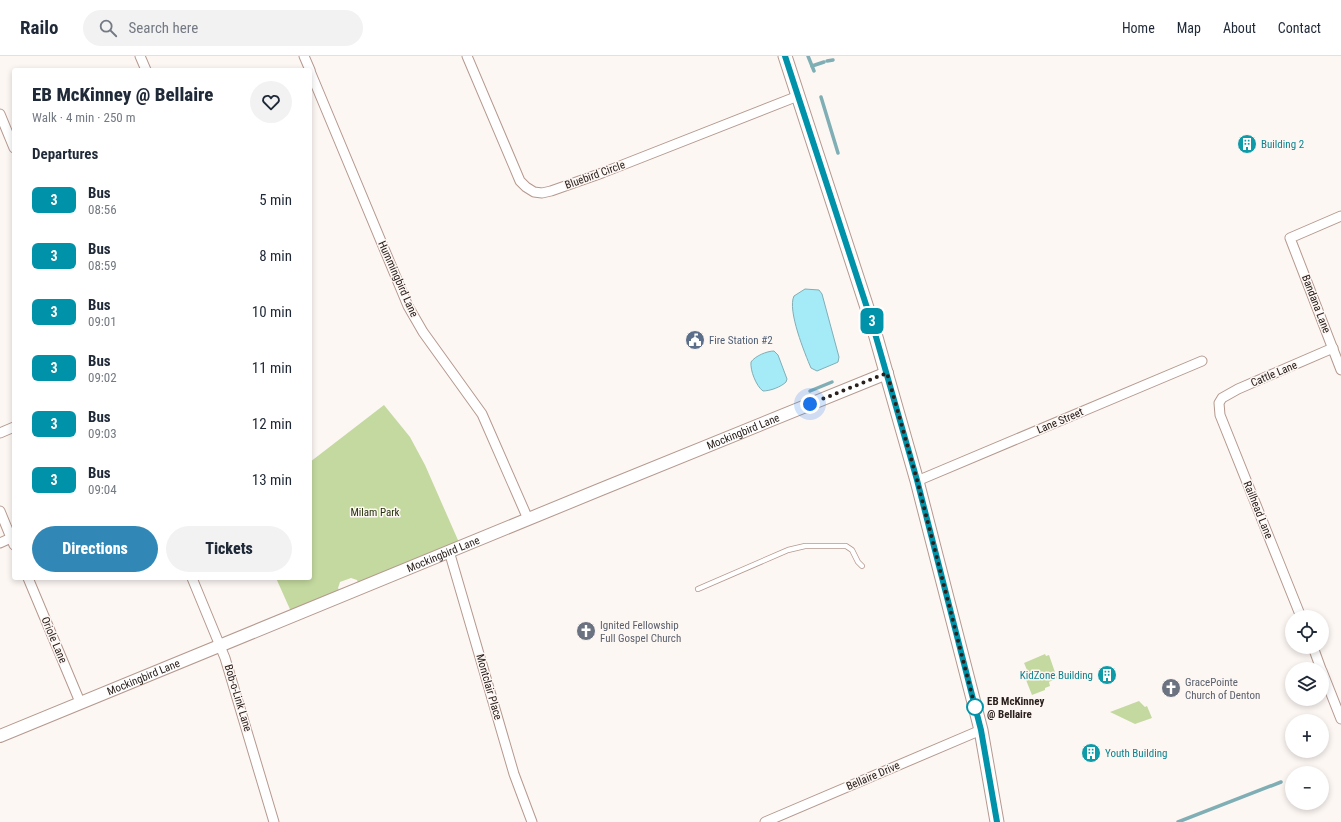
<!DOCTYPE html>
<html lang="en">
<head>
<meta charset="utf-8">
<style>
	:root { --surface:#fff; --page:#f2f2f3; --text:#1f2937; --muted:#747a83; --line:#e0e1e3; --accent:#3188b7 }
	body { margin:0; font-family:"Roboto Condensed",sans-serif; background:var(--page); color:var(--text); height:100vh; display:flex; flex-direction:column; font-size:15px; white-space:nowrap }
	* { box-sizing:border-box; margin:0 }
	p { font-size:13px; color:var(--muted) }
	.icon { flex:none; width:22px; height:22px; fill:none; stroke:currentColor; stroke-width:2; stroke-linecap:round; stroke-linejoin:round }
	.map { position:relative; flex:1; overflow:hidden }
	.drawer { position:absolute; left:12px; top:12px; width:300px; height:512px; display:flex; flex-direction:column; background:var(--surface); border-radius:4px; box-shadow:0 2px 6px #0003 }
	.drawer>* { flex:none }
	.badge { padding:0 8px; border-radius:6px; font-size:14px; line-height:26px }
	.tools { position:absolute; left:1285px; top:554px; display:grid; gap:8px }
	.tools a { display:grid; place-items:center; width:44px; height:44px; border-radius:50%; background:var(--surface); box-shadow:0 2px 6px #0003; font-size:20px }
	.you { position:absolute; width:20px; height:20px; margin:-10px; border:3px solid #fff; border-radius:50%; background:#1a73e8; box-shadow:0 0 0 6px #1a73e833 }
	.map>.badge { position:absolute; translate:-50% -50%; box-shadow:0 0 0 2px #fff }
	h2 { padding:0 20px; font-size:15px; line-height:36px }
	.round { display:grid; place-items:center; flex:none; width:42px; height:42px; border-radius:21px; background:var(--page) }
	.overview { display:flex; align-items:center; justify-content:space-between; height:68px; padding:0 20px }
	h1 { font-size:19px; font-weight:800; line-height:30px }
	.cta { display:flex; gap:8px; margin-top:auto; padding:8px 20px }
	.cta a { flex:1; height:46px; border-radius:24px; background:var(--accent); color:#fff; font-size:16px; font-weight:800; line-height:46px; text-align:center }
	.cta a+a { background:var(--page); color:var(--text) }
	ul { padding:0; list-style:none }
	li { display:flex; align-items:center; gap:12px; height:56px; padding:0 20px }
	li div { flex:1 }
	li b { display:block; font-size:15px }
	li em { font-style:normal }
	li .badge { min-width:44px; font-weight:700; text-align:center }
	header { display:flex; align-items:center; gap:24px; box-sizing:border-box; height:56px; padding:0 20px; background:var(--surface); border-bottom:1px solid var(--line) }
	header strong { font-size:19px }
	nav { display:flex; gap:22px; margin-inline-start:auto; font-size:14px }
	.search { width:280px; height:36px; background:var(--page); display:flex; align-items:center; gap:10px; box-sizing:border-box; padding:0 14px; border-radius:22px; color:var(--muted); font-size:15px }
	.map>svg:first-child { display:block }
	.green { fill:#c4d99f }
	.water { fill:#a5ebf7; stroke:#80aeb5 }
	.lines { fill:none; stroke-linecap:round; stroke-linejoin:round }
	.stream { stroke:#80aeb5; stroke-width:3.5 }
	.service-casing { stroke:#b5998f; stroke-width:6 }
	.minor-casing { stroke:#b5998f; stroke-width:11 }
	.tertiary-casing { stroke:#b5998f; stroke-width:14 }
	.secondary-casing { stroke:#b5998f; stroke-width:15 }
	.service { stroke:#fff; stroke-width:4.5 }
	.minor { stroke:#fff; stroke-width:9 }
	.tertiary { stroke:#fff; stroke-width:12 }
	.secondary { stroke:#fff; stroke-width:13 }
	.line-casing { stroke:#fff; stroke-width:9 }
	.line { stroke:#0092a9; stroke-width:6 }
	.walk { stroke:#2a201c; stroke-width:4; stroke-dasharray:0 7.2 }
	.stop-dot { fill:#fff; stroke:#0092a9; stroke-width:2 }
	.labels { text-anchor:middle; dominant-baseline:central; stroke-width:3; stroke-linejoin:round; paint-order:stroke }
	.culture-label { font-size:11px; fill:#0d838f; stroke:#fdf7f4; text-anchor:start }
	.street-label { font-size:11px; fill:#2a201c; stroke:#fdf7f4 }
	.service-label { font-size:11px; fill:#4e5e75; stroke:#fdf7f4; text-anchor:start }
	.park-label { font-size:11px; fill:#25310b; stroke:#fdf7f4 }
	.worship-label { font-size:11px; fill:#5b616d; stroke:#fdf7f4; text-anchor:start }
	.stop-label { font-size:11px; font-weight:bold; fill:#2a201c; stroke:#fdf7f4; text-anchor:start }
</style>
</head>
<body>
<header>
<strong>Railo</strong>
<div class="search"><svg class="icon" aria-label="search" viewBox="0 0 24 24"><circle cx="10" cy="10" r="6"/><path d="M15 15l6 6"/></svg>Search here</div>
<nav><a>Home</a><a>Map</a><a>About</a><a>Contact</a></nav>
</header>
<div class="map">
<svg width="1341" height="766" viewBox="0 0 1341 766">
	<rect width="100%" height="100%" fill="#fdf7f4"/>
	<g class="green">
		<polygon points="384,349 410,381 425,409 461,491 360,532 357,524 351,522 340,526 338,532 342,540 293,560 276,522 310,522 310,406"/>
		<polygon points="1045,598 1046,600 1049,599 1057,622 1049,626 1050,630 1045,632 1045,634 1032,639 1026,624 1028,622 1025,615 1027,614 1024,607"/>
		<polygon points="1139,645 1145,651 1147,650 1152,662 1135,668 1110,656"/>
	</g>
	<g class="water">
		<path d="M805,233L819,234L822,238L839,301L838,306L836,307L817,315L811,312C805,298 787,254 794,240Z"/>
		<path d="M774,295L778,299L787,323L786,326C781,331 770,335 763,335C756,330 750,314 751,306C755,300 767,295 774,295Z"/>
	</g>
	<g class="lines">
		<g class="stream">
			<polyline points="808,0 814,15"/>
			<polyline points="827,5 833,4"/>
			<polyline points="812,10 824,6"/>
			<polyline points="821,41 838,97"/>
			<polyline points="810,335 832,326"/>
			<polyline points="1178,766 1281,726"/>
		</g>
		<g class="service-casing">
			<polyline id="service" points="698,533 788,494 805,490 846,490 852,494 858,506 862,510"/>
		</g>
		<g class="minor-casing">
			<g id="minor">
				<polyline points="140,0 146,14"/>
				<polyline points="304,0 310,14"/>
				<polyline points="467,0 520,125 526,131 534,136 542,137 551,135 602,117 798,40"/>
				<polyline points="310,15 408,250 423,276 482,358 528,463"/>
				<polyline points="0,58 14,92"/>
				<polyline points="1341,160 1290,182 1341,314"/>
				<polyline points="0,377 14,371"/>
				<polyline points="917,425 1202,305"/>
				<polyline points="0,455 14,489"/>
				<polyline points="0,487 11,482"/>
				<polyline points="449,495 514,718 532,766"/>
				<polyline points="28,522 80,646"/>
				<polyline points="192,522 225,602 274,766"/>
				<polyline points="1301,561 1220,359 1219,347 1222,342 1238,333 1333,292"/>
				<polyline points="1313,591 1321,613"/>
				<polyline points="1322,615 1341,663"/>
				<polyline points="765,766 981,674"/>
			</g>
		</g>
		<g class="tertiary-casing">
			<g id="tertiary">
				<path id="s1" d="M0,680L599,434L887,317"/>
			</g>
		</g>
		<g class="secondary-casing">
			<polyline id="secondary" points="785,0 872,267 917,425 981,674 997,766"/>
		</g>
		<use href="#service" class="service"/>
		<use href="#minor" class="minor"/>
		<use href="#tertiary" class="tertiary"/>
		<use href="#secondary" class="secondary"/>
	</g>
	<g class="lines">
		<g class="line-casing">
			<polyline id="line" points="785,0 872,267 917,424 981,674 997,766"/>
		</g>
		<use href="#line" class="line"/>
		<polyline class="walk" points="810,348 887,317 917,424 975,651"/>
	</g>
	<defs>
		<g id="building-disc" transform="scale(1)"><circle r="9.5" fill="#0f9aa8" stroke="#fdf7f4"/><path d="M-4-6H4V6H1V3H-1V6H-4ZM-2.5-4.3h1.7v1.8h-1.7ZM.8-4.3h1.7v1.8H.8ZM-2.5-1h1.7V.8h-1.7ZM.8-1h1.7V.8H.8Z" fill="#fff"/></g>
		<g id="civic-disc" transform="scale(1)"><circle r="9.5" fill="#5c6f8a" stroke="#fdf7f4"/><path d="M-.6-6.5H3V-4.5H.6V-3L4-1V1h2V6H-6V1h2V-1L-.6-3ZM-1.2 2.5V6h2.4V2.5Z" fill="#fff"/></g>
		<g id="church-disc" transform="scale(1)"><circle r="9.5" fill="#6b7280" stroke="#fdf7f4"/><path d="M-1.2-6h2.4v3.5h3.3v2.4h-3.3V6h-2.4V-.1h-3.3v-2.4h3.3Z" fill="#fff"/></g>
	</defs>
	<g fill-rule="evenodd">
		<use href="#building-disc" x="1247" y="88"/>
		<use href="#civic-disc" x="695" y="284"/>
		<use href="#church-disc" x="586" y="575"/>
		<use href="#building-disc" x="1107" y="619"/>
		<use href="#church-disc" x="1171" y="632"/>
		<use href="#building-disc" x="1091" y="697"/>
	</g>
	<circle class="stop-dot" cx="975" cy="651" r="8"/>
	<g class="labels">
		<g class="culture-label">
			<text x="1261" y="88">Building 2</text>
			<text x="1093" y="619" text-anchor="end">KidZone Building</text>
			<text x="1105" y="697">Youth Building</text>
		</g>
		<g class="street-label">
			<text transform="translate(595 119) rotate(-20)">Bluebird Circle</text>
			<text transform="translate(398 223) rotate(66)">Hummingbird Lane</text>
			<text transform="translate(1316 248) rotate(69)">Bandana Lane</text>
			<text transform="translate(1274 318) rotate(-23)">Cattle Lane</text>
			<text transform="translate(1060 365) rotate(-23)">Lane Street</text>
			<text stroke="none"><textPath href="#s1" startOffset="803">Mockingbird Lane</textPath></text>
			<text transform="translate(1258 454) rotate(68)">Railhead Lane</text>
			<text stroke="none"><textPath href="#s1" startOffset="479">Mockingbird Lane</textPath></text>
			<text transform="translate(54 584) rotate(67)">Oriole Lane</text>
			<text stroke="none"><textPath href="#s1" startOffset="155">Mockingbird Lane</textPath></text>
			<text transform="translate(489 631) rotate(74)">Montclair Place</text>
			<text transform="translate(238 642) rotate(73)">Bob-o-Link Lane</text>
			<text transform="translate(873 720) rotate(-23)">Bellaire Drive</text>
		</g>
		<g class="service-label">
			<text x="709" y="284">Fire Station #2</text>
		</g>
		<g class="park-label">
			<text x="375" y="456">Milam Park</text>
		</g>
		<g class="worship-label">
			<text x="600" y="569">Ignited Fellowship<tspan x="600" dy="13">Full Gospel Church</tspan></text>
			<text x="1185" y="626">GracePointe<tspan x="1185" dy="13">Church of Denton</tspan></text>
		</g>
		<g class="stop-label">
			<text x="987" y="645">EB McKinney<tspan x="987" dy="13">@ Bellaire</tspan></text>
		</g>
	</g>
</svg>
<div class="tools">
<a><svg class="icon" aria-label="locate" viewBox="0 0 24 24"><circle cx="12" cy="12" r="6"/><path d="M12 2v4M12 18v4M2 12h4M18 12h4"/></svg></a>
<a><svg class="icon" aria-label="layers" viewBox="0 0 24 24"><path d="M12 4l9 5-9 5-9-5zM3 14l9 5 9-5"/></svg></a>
<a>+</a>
<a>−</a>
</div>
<div class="you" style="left:810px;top:348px"></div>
<b class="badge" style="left:872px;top:265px;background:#0092a9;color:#fff">3</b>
<section class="drawer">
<div class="overview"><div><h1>EB McKinney @ Bellaire</h1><p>Walk · 4 min · 250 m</p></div><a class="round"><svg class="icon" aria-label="heart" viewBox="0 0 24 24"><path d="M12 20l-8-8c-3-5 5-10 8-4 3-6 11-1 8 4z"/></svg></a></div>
<h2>Departures</h2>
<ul>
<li><span class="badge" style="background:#0092a9;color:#fff">3</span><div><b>Bus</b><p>08:56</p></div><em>5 min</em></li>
<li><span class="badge" style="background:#0092a9;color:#fff">3</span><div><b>Bus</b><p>08:59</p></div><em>8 min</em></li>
<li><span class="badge" style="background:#0092a9;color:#fff">3</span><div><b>Bus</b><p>09:01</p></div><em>10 min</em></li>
<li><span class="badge" style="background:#0092a9;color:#fff">3</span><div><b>Bus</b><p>09:02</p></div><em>11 min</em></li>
<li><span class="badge" style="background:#0092a9;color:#fff">3</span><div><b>Bus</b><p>09:03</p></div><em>12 min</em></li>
<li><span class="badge" style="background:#0092a9;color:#fff">3</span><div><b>Bus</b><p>09:04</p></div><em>13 min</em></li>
</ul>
<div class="cta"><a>Directions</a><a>Tickets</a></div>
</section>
</div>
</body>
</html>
